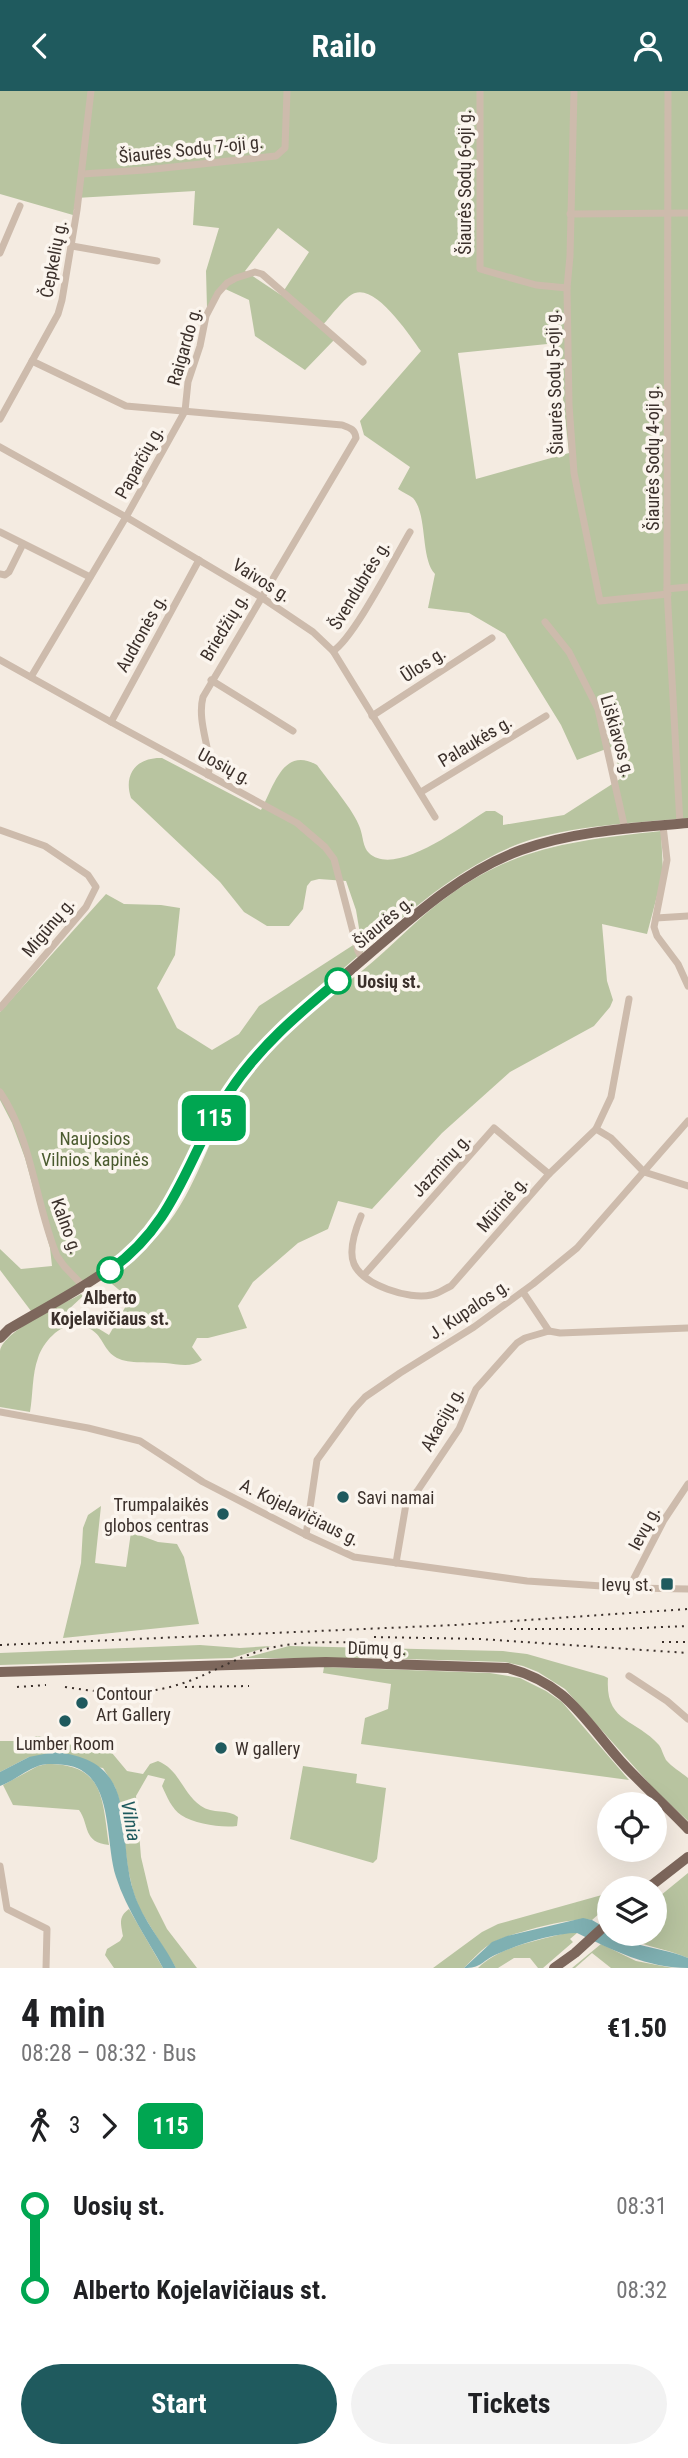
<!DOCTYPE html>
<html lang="en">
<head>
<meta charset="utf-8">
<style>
	:root { --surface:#fff; --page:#f2f2f2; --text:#202124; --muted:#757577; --accent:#1f5a5e }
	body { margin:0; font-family:"Roboto Condensed",sans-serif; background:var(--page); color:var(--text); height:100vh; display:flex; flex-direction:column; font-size:26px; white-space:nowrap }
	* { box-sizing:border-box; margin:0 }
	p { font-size:23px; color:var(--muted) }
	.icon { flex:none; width:38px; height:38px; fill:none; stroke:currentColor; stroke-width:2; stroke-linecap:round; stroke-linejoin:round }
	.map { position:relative; height:1877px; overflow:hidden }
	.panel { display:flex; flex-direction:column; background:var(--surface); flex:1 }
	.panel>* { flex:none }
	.badge { padding:0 14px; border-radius:10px; font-size:24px; line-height:46px }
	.controls { position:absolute; left:597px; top:1701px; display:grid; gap:14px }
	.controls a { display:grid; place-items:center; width:70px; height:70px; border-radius:50%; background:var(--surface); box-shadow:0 7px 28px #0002; font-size:35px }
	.map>.badge { position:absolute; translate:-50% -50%; box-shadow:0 0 0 4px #fff }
	.legs { display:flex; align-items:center; gap:10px; height:77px; padding:0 21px; font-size:23px }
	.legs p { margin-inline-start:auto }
	.head { display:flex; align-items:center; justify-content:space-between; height:119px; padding:0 21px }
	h1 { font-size:38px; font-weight:700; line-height:52px }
	.primary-button { display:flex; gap:14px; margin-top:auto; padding:14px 21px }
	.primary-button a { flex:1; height:80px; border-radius:42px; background:var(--accent); color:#fff; font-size:28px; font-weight:700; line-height:80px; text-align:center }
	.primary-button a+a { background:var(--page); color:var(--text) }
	ul { padding:0 21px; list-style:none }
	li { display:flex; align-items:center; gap:24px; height:84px; font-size:26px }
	li i { display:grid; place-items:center; width:10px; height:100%; margin:0 9px; background:currentColor }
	li i::after { content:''; width:18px; height:18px; margin:-9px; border:5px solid; border-radius:50%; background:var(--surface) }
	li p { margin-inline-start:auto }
	li:first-child i { background:linear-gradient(#0000 50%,currentColor 0) }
	li:last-child i { background:linear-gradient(currentColor 50%,#0000 0) }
	header { display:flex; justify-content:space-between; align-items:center; height:91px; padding:0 21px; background:var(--accent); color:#fff; font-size:32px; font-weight:700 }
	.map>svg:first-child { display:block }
	.green { fill:#b8c4a0; fill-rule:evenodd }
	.water { fill:#7fb0b2 }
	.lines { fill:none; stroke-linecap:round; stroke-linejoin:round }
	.minor { stroke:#cdbbac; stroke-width:7 }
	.major { stroke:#7d675c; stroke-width:10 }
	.rail { stroke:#3b302b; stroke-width:2; stroke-dasharray:2 5; stroke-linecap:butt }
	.line-1-casing { stroke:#fff; stroke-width:16 }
	.line-1 { stroke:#00a651; stroke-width:10 }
	.stop-1-dot { fill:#fff; stroke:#00a651; stroke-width:3.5 }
	.poi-dot { fill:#1f5a5e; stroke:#fbf5ee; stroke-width:2.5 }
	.labels { text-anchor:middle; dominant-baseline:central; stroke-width:7; stroke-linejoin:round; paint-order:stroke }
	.street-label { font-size:18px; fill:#3b302b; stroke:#fbf5ee }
	.stop-label { font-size:18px; font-weight:bold; fill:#3b302b; stroke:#fbf5ee; text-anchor:start }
	.park-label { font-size:18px; fill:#4a5a2e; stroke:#fbf5ee }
	.poi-label { font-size:18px; fill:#3b302b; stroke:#fbf5ee; text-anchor:start }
	.water-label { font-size:19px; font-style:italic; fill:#1f5a5e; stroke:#fbf5ee }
</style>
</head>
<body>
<header><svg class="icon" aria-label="back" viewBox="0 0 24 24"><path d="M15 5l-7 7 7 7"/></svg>Railo<svg class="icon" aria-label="person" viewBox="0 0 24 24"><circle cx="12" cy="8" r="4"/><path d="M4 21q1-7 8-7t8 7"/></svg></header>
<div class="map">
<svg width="688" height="1877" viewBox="0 0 688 1877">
	<rect width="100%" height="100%" fill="#f4ebe1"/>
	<g class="green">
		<path d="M0,0H688V727C635,732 571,734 521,752C453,778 399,830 345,876C302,913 254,952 224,1001C201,1037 187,1077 166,1113C136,1164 80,1194 31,1220L0,1179V1158L21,1178L52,1175L50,1157L25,1067L12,1032L0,1009V921L106,803L124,813L161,814L180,817L175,864L157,897L177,937L212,959L239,943L259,915L361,849L356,819L346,790L319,788L311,790L307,795L303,818L289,835H267L244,821L220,791L131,707C123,683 137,666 162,667L261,719C274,695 283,655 317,674C329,691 354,719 360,737C363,745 363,757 369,762C395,787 462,735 486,720H495L503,725V734L564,724L620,688L614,655L577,669L561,634L505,543L469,522L428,517L435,483C420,467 428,424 413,407C409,404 402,401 398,398L410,376L364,344L360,330L421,260C410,245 377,194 355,202C345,205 329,228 321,236L334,249L305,279L255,245L249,209L221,196L207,217L206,180L219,137L193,134L195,100L76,107L73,124L0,103ZM278,137L309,161L281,204L245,180ZM557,252L569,362L476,388L458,262Z"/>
		<path d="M661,740L663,782L647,843L602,833L607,890L613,909L610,916L594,935L510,981L442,1042L372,1118L338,1110L328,1138L298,1152L253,1191L238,1215L247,1237L208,1247H197L192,1256L202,1269C191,1277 178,1273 165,1272C151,1271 129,1273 117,1267C104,1260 103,1246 92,1239C69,1223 45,1246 38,1267C32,1283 33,1304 30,1321L0,1316C0,1298 0,1277 0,1260C4,1239 62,1214 81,1203L83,1205L68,1219L109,1244L130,1208L112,1193C128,1170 153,1154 169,1131C200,1090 213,1033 243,990C274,946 321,912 363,879C392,856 417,827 447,806C515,755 579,749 661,740Z"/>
		<polygon points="101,1415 95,1472 126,1476 131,1441 158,1451 177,1453 184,1466 199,1533 63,1547 81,1472 83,1437 88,1424"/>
		<polygon points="200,1554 240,1557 271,1555 232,1567 0,1574 0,1562"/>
		<path d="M289,1555L503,1560L527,1563L604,1585L608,1587C605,1632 635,1627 659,1654C662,1658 663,1664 666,1669C672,1676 681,1681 688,1687V1730L654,1698L565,1598L538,1581L523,1575L505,1571L372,1567H245Z"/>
		<polygon points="324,1576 490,1582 520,1587 546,1600 562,1611 629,1689 361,1653 365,1627 388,1618 391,1593 323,1582"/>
		<path d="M36,1645L107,1656L127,1680L143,1683L150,1673L158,1670C180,1679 182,1702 201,1715C212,1723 229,1718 238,1726L237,1735C221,1737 195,1733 181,1724C172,1718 167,1706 162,1695L165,1688L148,1684L136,1705L141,1766L150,1804L167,1838L197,1877H176L139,1817L133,1800L128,1778L119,1708L115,1696L103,1677L29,1666L0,1681V1650H28Z"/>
		<path d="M47,1673C105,1673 102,1708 109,1754C82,1751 90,1734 79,1719L13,1714L3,1694L38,1675Z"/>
		<polygon points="303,1675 357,1683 356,1692 386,1697 377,1768 373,1772 290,1748"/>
		<path d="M688,1782V1867C664,1857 639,1854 615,1843H654L655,1809Z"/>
		<path d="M609,1802V1814L592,1829C574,1825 511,1842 494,1851C482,1857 473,1868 464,1877H433L482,1841L498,1833Z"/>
		<path d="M129,1818L163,1877H114L105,1864L107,1858L120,1850L123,1845C121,1832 118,1826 129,1818Z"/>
		<path d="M566,1842H577L570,1848L573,1851L543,1877H538L530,1867H514L498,1877H478C500,1855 537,1850 566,1842Z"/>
		<polygon points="601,1853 636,1870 673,1877 611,1877 592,1862 575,1877 572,1877"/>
	</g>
	<g class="water">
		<path d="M54,1661C144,1669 114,1741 134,1802C143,1830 163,1851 176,1877H163C147,1847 127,1820 116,1786C104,1749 115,1680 65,1674C56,1673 46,1672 38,1675C24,1680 14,1690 0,1695V1681L29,1666Z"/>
		<path d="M583,1827L592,1829L609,1839V1843C619,1843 627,1849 637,1853C654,1858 671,1860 688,1867V1877C647,1877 613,1859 577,1842C554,1842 516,1854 495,1864C481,1871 481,1877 464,1877L492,1851L507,1845Z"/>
	</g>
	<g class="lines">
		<g class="minor">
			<polyline points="480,0 480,178 536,194 567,197"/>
			<polyline points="574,0 570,165 567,197 569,314 574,382 600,510 668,503"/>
			<polyline points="668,0 667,498 680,733"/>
			<polyline points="82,83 145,79 276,65 285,57 287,0"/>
			<polyline points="570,123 688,122"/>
			<polyline points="72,155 157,170"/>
			<polyline points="0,162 20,115"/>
			<path d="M32,270L126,315L342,334C350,337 355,338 356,347L203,606C196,633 214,663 208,684"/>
			<polyline points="0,328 58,223 62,209 77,119 91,0"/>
			<polyline points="0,356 126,426 261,506 313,541 333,560 435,726"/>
			<polyline points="0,441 90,486"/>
			<polyline points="0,483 5,484 9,481 23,453"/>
			<polyline points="667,498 688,496"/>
			<polyline points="545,531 569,561 598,618 625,738"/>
			<path d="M333,560C354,547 395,466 410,441"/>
			<polyline points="0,569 111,631 297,732 325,756 334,768 358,860 363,869"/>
			<polyline points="31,586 126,426 185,320 188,291 200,255 206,225 218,202 227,192 236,187 255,181 262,183 363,271"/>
			<polyline points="211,589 293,640"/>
			<polyline points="372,625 492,547"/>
			<polyline points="111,631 199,469"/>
			<polyline points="421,701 546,625"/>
			<polyline points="663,735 667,769 654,836 657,845 678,873 688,895"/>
			<polyline points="0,739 45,755 88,784 96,796 86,816 0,917"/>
			<polyline points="656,827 688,825"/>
			<path d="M0,1001C33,1050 35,1112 57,1165L64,1175L84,1196"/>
			<polyline points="596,1038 611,1047 644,1081 688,1095"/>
			<path d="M361,1125C356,1137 348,1159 354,1173C363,1194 409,1209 431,1204C438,1203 444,1198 451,1195L549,1083L596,1038L611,1006L629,908"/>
			<polyline points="364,1184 494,1037 549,1083"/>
			<polyline points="523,1201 549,1240"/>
			<polyline points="0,1321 88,1337 140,1350 203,1391 306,1444 354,1466 527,1490 632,1497 688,1498"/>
			<polyline points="306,1444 317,1369 354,1318 365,1306 400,1282 474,1236 533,1193 577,1157 688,1030"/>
			<polyline points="396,1472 406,1413 418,1399 459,1338 476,1298 517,1252 525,1247 549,1240 560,1242 688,1237"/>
			<polyline points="632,1497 632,1491 664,1429 688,1393"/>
			<polyline points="629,1585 667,1610 688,1628"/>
			<polyline points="0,1775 7,1818 47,1838 46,1877"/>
		</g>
		<g class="major">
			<path d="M0,1247L9,1238C71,1201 130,1177 171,1113C195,1067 215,1020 245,978C274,939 316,909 353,877C405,833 456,783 521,759C574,740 632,737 688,732"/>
			<path d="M0,1581L326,1571L508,1577C570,1593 586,1633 626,1676C646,1697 668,1717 688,1738"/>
			<polyline points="648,1797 688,1766"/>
			<polyline points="554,1877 575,1862 609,1831"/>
		</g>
		<g class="rail">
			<polyline points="514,1538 615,1538 688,1535"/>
			<polyline points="374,1546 480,1548 688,1562"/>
			<polyline points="662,1551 688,1551"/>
			<polyline points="0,1554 455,1534 688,1518"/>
			<polyline points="17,1596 46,1594"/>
			<path d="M65,1596C111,1603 147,1606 192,1589C217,1579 240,1565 266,1558C304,1548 346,1552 385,1552"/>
			<polyline points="185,1596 249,1595"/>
		</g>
	</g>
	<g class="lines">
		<g class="line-1-casing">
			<path id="line-1" d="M110,1179C178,1131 187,1064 230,1000C259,956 298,923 338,890"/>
		</g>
		<use href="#line-1" class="line-1"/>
	</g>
	<g class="stop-1-dot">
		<circle cx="338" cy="890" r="12"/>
		<circle cx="110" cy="1179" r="12"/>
	</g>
	<g class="poi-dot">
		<circle cx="343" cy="1406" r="7"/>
		<circle cx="223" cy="1423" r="7"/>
		<rect x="660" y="1486" width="14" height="14" rx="3.5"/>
		<circle cx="82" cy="1612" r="7"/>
		<circle cx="65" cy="1630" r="7"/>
		<circle cx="221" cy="1657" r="7"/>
	</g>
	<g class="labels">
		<g class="street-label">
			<text transform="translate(191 58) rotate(-6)">Šiaurės Sodų 7-oji g.</text>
			<text transform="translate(464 91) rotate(-90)">Šiaurės Sodų 6-oji g.</text>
			<text transform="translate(53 168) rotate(-79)">Čepkelių g.</text>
			<text transform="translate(184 255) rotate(-74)">Raigardo g.</text>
			<text transform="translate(554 291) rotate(-92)">Šiaurės Sodų 5-oji g.</text>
			<text transform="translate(652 367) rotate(-90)">Šiaurės Sodų 4-oji g.</text>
			<text transform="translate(139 371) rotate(-61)">Paparčių g.</text>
			<text transform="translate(262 489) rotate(32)">Vaivos g.</text>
			<text transform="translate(359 494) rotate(-59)">Švendubrės g.</text>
			<text transform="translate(224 536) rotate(-59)">Briedžių g.</text>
			<text transform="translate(141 542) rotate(-61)">Audronės g.</text>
			<text transform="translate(423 573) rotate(-33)">Ūlos g.</text>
			<text transform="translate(618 645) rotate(74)">Liškiavos g.</text>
			<text transform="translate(475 650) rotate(-31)">Palaukės g.</text>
			<text transform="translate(225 675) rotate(28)">Uosių g.</text>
			<text transform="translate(383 831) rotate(-40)">Šiaurės g.</text>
			<text transform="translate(48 836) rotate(-50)">Migūnų g.</text>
			<text transform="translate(441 1074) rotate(-48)">Jazminų g.</text>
			<text transform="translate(502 1113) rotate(-49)">Mūrinė g.</text>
			<text transform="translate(67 1135) rotate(70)">Kalno g.</text>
			<text transform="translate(469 1218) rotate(-34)">J. Kupalos g.</text>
			<text transform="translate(442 1328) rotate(-61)">Akacijų g.</text>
			<text transform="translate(300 1421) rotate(26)">A. Kojelavičiaus g.</text>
			<text transform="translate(644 1437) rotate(-62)">Ievų g.</text>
			<text transform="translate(377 1557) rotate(1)">Dūmų g.</text>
		</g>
		<g class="stop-label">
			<text x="357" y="890">Uosių st.</text>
			<text x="110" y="1206" text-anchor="middle">Alberto<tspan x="110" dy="21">Kojelavičiaus st.</tspan></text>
		</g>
		<g class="park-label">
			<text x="95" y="1047">Naujosios<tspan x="95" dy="21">Vilnios kapinės</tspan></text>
		</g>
		<g class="poi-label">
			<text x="357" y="1406">Savi namai</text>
			<text x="209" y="1413" text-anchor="end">Trumpalaikės<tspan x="209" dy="21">globos centras</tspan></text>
			<text x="653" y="1493" text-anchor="end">Ievų st.</text>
			<text x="96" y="1602">Contour<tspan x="96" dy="21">Art Gallery</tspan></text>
			<text x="65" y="1652" text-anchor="middle">Lumber Room</text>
			<text x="235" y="1657">W gallery</text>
		</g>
		<g class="water-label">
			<text transform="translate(131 1730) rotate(80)">Vilnia</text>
		</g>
	</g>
</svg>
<div class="controls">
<a><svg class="icon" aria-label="locate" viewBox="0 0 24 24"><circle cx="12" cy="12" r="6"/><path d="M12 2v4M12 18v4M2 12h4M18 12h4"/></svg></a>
<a><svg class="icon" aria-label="layers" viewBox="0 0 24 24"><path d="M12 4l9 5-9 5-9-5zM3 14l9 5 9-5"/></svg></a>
</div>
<b class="badge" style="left:214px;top:1027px;background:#00a651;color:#fff">115</b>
</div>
<section class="panel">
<div class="head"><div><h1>4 min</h1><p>08:28 – 08:32 · Bus</p></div><b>€1.50</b></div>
<div class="legs"><svg class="icon" aria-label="walk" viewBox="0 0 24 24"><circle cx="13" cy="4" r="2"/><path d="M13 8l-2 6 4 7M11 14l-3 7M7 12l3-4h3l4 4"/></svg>3<svg class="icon" aria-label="forward" viewBox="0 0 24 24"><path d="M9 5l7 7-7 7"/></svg><b class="badge" style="background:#00a651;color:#fff">115</b></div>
<ul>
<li><i style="color:#00a651"></i><b>Uosių st.</b><p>08:31</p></li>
<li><i style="color:#00a651"></i><b>Alberto Kojelavičiaus st.</b><p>08:32</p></li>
</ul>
<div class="primary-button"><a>Start</a><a>Tickets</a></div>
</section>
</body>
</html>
